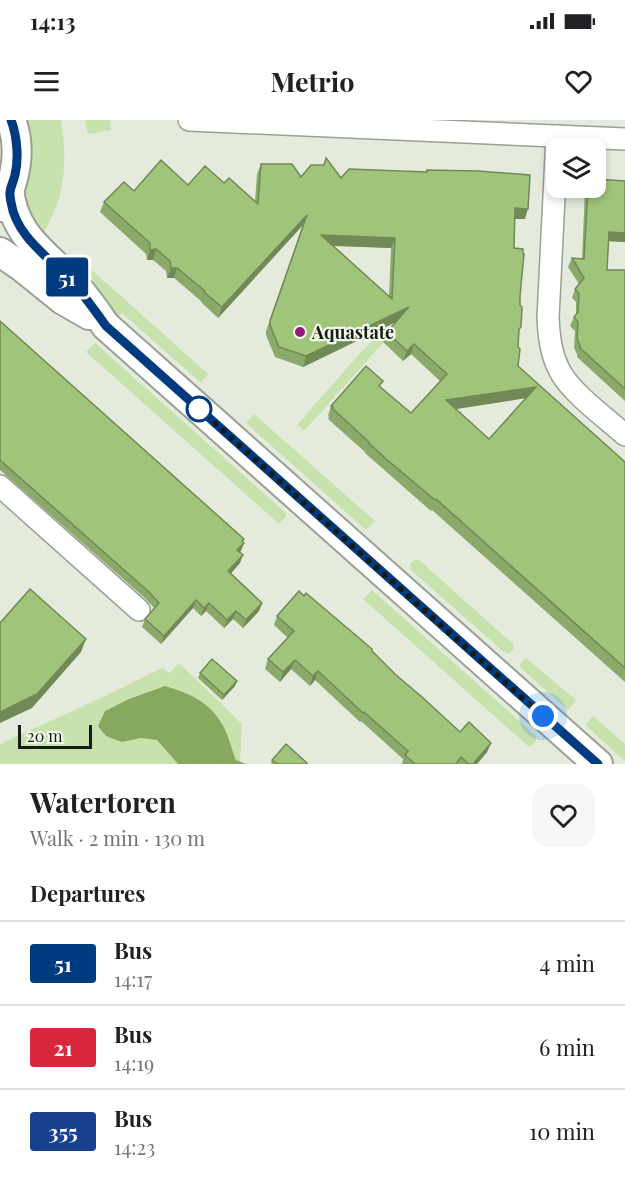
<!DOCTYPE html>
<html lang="en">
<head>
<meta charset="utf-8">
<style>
	:root { --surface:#fff; --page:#f6f6f6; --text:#202124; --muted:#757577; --line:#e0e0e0 }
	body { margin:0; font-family:"Playfair Display",serif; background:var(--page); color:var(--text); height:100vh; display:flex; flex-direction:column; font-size:22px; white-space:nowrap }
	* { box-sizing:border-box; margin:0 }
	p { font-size:20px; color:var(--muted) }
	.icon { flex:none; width:33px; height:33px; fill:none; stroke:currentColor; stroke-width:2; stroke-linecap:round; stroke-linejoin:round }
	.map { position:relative; height:644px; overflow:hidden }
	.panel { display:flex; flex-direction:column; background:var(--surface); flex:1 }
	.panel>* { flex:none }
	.badge { padding:0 12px; border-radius:4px; font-size:21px; line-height:39px }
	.controls { position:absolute; left:546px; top:18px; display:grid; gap:12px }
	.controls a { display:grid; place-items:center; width:60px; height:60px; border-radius:12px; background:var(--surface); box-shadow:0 3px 9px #0003; font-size:30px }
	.scale { position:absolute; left:18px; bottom:15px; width:74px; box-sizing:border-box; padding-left:6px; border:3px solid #191b16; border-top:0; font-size:16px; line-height:21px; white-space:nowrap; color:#191b16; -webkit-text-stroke:4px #f1f9ea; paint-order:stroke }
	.you { position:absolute; width:30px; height:30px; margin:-15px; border:4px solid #fff; border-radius:50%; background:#1a73e8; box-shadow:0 0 0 9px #1a73e833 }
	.map>.badge { position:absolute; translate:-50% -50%; box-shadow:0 0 0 3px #fff }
	h2 { padding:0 30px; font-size:22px; line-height:54px }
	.round { display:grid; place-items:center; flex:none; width:63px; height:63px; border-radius:18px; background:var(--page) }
	.overview { display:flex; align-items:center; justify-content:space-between; height:102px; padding:0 30px }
	h1 { font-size:28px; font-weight:700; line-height:45px }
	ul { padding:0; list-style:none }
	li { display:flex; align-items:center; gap:18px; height:84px; padding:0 30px; border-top:2px solid var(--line) }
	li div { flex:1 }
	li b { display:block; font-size:22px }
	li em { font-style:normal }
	li .badge { min-width:66px; font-weight:700; text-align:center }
	.status { display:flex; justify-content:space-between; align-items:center; height:42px; padding:0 30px; background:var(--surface); direction:ltr }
	.status svg { height:16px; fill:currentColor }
	header { display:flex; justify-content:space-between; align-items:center; height:78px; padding:0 30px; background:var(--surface); font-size:27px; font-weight:700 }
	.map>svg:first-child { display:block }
	.green { fill:#c7e2ac }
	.water { fill:#86a85f }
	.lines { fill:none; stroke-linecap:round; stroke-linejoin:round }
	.minor-casing { stroke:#9aa193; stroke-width:24 }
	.secondary-casing { stroke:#9aa193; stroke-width:32 }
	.minor { stroke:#fff; stroke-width:21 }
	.secondary { stroke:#fff; stroke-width:28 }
	.wall { fill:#8aa96a; fill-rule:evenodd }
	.shaded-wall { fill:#718956 }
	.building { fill:#a1c47b; stroke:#718956; stroke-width:1.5; fill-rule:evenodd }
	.line-casing { stroke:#fff; stroke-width:14 }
	.line { stroke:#003b80; stroke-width:9 }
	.walk { stroke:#191b16; stroke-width:6; stroke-dasharray:0 10.8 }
	.poi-dot { fill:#931b77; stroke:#f1f9ea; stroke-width:2 }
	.stop-dot { fill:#fff; stroke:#003b80; stroke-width:3 }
	.labels { text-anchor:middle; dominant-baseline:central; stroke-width:4.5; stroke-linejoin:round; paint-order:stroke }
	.poi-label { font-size:18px; font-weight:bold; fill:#191b16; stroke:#f1f9ea; text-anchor:start }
</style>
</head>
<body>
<div class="status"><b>14:13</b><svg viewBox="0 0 49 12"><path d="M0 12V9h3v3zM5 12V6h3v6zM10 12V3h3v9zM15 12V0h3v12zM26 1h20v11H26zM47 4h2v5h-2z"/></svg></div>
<header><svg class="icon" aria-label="menu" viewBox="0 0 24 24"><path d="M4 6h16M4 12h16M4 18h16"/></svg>Metrio<svg class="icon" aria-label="heart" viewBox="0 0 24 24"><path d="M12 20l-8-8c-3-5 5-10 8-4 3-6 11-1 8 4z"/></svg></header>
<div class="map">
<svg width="625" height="644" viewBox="0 0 625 644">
	<rect width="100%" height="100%" fill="#e4ebdd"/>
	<g class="green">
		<path d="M20,0H61C68,45 65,78 41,117L25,97Z"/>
		<polygon points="85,0 110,0 111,10 89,14 87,11"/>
		<polygon points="91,151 93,151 208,254 201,263 122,193 117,198 104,186 90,154"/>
		<polygon points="382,212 392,213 304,311 297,305 362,231"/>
		<polygon points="95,223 286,393 286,396 280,403 278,403 86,232"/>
		<polygon points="254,294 375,401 366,410 246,303"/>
		<polygon points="414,440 419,440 513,524 514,529 509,534 505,533 411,450 410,445"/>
		<polygon points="372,470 536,616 536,621 532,626 528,626 363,479"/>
		<polygon points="526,538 576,580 568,590 521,548 520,544"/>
		<polygon points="179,543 242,604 240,642 236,641 220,601 165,566 129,579 106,591 122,622 141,618 157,620 178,644 0,644 0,624 103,577 162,548 170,553"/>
		<polygon points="593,596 625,624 625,641 585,605"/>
	</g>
	<path class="water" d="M165,566C186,572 208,581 220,601C228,612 231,628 236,640L246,644H178L157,620L141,618L122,622L106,616L98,606L105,591L129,579Z"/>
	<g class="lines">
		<g class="minor-casing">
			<g id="minor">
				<polyline points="189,0 625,19"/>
				<path d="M557,16L548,198C549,217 551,236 561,253C572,273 607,299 625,315"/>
				<polyline points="0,366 139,490"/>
			</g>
		</g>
		<g class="secondary-casing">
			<g id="secondary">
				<path d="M9,69C14,117 45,132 74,164C86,177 96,192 106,206L598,644"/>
				<path d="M1,87C16,62 22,28 11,0"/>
				<polyline points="0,132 22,147 63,180 89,195"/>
			</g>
		</g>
		<use href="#minor" class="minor"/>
		<use href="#secondary" class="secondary"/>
	</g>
	<g class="wall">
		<path d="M261,44L301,57L341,58L426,52L427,50L525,99H515L514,128L520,185L521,207L518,213V246L625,342V562L432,390L431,391L382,348L365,333V332L328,299L329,297L328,296L331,286L381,267L411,293L440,261L411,234L403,241L383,222L387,212L396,202L303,247L275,237L266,215V211L303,105L218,198L201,182V181L174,158H167L166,151L153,140H147L146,134L100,92L104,82L134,71L188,65L224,63L255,82L257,54ZM333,126L391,128L389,176ZM526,278L489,319L456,289L515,280Z"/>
		<polygon points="625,61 625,122 609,121 607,150 625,150 625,281 577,237 577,234 574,228 575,211 570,206 574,197 576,195 576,182 572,178 575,169 579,164 568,147 572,138 582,139 585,68 596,68"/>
		<polygon points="0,201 244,423 240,432 240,443 231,453 262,483 259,491 243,508 233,499 224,508 206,491 201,496 193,488 161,524 142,507 145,499 154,488 147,480 0,350"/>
		<polygon points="277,496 372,531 396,555 460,612 491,623 487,632 477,644 402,644 403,639 361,601 360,602 315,560 310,566 291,549 280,562 265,549 268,539 288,518 274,505"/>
		<polygon points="200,553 235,566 222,580 198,558"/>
		<polygon points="272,640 307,644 271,644"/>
	</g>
	<g class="shaded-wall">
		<polygon points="515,88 528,89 525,99 512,99"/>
		<polygon points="307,95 303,105 218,198 222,187"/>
		<polygon points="609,112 625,113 625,122 606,121"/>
		<polygon points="321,115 395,118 391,128 317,125"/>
		<polygon points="156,129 153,140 147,140 150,130"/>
		<polygon points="171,148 177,148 174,158 167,158"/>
		<polygon points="409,187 406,197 303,247 306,236"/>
		<polygon points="414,224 411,234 403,241 407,231"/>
		<polygon points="536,267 532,277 443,291 446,280"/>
		<polygon points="244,419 241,426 244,423 241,431 234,438"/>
		<polygon points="243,435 240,443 226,459 228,451"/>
		<polygon points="196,480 193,488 161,524 164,516"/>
		<polygon points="209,483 206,491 201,496 204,488"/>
		<polygon points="262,483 259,491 243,508 246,500"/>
		<polygon points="236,491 233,499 224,508 227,500"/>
		<polygon points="86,519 81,532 32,588 0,603 0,592"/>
		<polygon points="295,540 291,549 280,562 283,552"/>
		<polygon points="318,551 315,560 310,566 313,556"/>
		<polygon points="237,561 235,566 222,580 224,575"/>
		<polygon points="491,623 487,632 477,644 473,644"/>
	</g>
	<g class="building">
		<path d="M326,38L341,58L349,49L427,52V50L478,51L530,55L528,89L515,88L514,128L523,129V134H524L520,176V185L522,187L521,207L519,209L518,227L520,229L518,246L625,342V548L436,379L435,380L385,338L369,323V322L332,288L333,287L331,286L366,246L383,261L379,266L411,293L447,254L414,224L407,231L387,212L409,187L306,236L279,227L270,205V201L307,95L222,187L204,172L205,171L177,148H171L170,141L156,129L150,130V123L104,82L124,62L134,71L161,40L188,65L205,46L224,63L229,58L258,84L261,44H292L301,57L311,45H324ZM321,115L395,118L392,179ZM536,267L489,319L446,280Z"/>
		<polygon points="596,59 625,61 625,113 609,112 607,150 625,150 625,269 580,228 580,225 577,219 578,202 574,197 578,192 579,174 575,169 584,158 572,138 584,139 588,68 596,68"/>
		<polygon points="0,201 244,419 242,421 244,423 237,430 243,435 228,451 262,483 246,500 236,491 227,500 209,483 204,488 196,480 164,516 145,499 159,483 150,473 0,340"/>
		<polygon points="30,469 86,519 37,574 0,592 0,503"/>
		<polygon points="299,471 304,476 306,473 372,529 372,531 396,555 422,577 460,612 469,602 491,623 473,644 469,644 461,637 456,644 415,644 405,635 408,631 364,592 363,593 318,551 313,556 295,540 283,552 268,539 294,511 277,496"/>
		<polygon points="212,539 237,561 224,575 200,553"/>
		<polygon points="286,624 307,643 306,644 278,644 272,640"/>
	</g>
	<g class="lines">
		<g class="line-casing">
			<path id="line" d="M11,0C17,16 19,38 15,55C12,67 8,69 11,82C16,118 53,140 75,165C86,178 96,192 106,206L598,644"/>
		</g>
		<use href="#line" class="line"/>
		<polyline class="walk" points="199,289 191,282 543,596"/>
	</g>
	<circle class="poi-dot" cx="300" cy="212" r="6"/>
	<circle class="stop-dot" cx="199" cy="289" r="12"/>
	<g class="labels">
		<g class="poi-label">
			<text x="312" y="212">Aquastate</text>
		</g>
	</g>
</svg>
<div class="controls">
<a><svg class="icon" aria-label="layers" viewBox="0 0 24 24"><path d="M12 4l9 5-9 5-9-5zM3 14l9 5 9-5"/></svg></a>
</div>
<div class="scale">20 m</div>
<div class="you" style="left:543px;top:596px"></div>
<b class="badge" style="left:67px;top:157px;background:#003b80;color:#fff">51</b>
</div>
<section class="panel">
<div class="overview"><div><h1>Watertoren</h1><p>Walk · 2 min · 130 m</p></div><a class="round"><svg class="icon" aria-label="heart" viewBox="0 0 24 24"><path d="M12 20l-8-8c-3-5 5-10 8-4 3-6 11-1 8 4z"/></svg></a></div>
<h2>Departures</h2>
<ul>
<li><span class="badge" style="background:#003b80;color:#fff">51</span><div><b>Bus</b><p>14:17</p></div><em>4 min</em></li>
<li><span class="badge" style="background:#d7263d;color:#fff">21</span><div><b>Bus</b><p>14:19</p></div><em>6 min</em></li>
<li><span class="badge" style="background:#19408f;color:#fff">355</span><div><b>Bus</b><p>14:23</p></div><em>10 min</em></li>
</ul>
</section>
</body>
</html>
